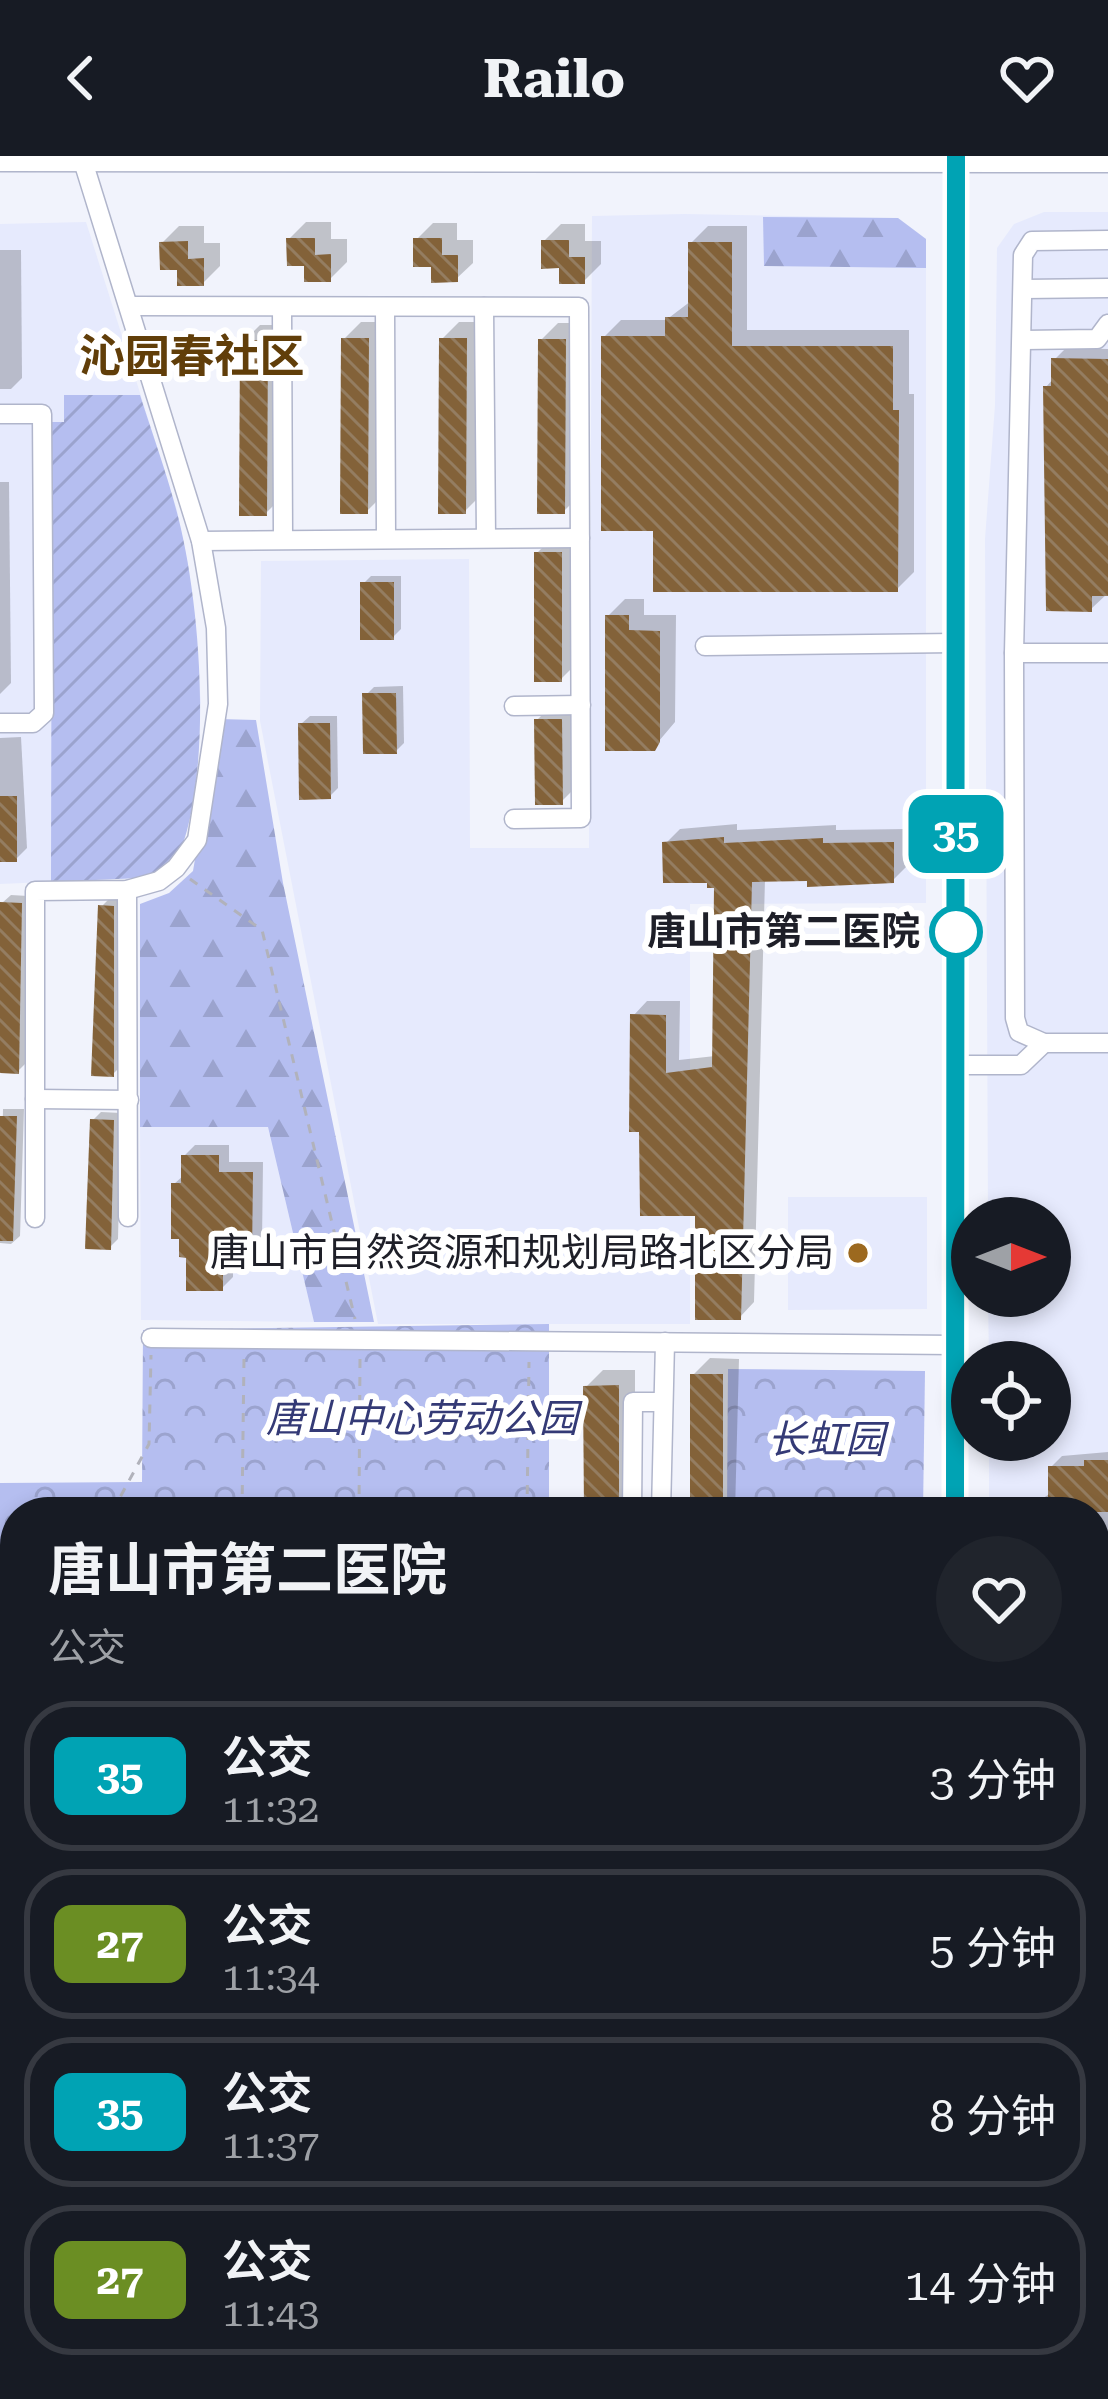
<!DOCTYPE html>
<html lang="zh">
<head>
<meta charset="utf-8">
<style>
	:root { --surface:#171b24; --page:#20242c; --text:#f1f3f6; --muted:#9ea1a6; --line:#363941 }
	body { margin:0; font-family:"Roboto Serif","Noto Sans SC",serif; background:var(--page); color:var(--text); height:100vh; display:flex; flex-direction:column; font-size:45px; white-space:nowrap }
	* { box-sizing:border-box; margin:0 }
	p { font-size:39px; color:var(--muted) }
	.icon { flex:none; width:66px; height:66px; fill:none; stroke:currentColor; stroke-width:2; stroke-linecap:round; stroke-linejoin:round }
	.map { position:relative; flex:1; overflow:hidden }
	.details { position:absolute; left:0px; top:1341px; width:1110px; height:903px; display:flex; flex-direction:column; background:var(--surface); border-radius:48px 48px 0 0; box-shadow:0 6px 18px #0003 }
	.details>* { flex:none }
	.badge { padding:0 24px; border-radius:18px; font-size:42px; line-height:78px }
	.needle { width:78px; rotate:90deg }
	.tools { position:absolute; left:951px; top:1041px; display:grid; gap:24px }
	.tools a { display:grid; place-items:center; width:120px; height:120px; border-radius:50%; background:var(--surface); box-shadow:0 6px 18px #0003; font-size:60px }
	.map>.badge { position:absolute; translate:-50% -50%; box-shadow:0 0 0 6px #fff }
	.round { display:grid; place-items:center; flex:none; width:126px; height:126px; border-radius:63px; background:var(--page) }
	.head { display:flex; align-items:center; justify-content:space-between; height:204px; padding:0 48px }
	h1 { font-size:57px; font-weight:700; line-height:90px }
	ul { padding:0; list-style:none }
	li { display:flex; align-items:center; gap:36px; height:150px; margin:0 24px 18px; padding:0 24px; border:6px solid var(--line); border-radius:48px }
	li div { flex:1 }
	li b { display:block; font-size:45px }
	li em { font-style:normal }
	li .badge { min-width:132px; font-weight:700; text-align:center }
	header { display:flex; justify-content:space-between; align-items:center; height:156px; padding:0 48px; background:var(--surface); font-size:54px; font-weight:700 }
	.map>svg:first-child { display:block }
	.built { fill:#e6eafd }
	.forest { fill:url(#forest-firs) }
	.park { fill:url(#park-crowns) }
	.garden { fill:url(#garden-furrows) }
	.shadow { fill:#0003 }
	.building { fill:url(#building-back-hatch) }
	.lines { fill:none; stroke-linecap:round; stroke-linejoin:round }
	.minor-casing { stroke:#b0b5cb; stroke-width:21 }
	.major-casing { stroke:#b0b5cb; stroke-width:27 }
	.path { stroke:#b1b2bb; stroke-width:3; stroke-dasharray:9 9; stroke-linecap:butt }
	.minor { stroke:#fff; stroke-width:18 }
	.major { stroke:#fff; stroke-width:24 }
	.line-casing { stroke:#fff; stroke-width:27 }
	.line { stroke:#00a3b4; stroke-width:18 }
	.stop-dot { fill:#fff; stroke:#00a3b4; stroke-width:6 }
	.poi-dot { fill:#9c691f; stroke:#fff; stroke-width:4.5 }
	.labels { text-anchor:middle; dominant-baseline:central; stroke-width:12; stroke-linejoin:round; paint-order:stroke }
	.stop-label { font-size:39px; font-weight:bold; fill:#1e1f28; stroke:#fff; text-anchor:end }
	.poi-label { font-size:39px; fill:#1e1f28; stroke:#fff; text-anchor:end }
	.park-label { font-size:39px; font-style:italic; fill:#343a76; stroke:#fff }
	.quarter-label { font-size:45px; font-weight:bold; fill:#613e09; stroke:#fff }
</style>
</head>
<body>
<header><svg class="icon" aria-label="back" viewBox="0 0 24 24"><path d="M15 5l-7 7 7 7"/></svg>Railo<svg class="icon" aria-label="heart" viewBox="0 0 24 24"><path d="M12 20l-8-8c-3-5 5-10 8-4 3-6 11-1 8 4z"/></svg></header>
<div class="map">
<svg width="1108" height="2243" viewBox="0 0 1108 2243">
	<defs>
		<pattern id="forest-firs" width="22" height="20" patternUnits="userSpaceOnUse" patternTransform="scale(3)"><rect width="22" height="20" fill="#b5bef0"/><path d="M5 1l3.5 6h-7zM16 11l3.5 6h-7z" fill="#9ba3ce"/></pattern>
		<pattern id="park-crowns" width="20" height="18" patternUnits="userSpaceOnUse" patternTransform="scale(3)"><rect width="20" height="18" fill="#b5bef0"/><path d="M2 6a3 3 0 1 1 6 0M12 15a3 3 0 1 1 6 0" fill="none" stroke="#9ba3ce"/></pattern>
		<pattern id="garden-furrows" width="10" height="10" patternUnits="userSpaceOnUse" patternTransform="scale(3)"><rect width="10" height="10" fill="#b5bef0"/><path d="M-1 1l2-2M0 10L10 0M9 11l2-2" fill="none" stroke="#9ba3ce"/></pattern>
		<pattern id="building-back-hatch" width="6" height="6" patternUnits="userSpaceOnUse" patternTransform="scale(3)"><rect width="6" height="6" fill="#836239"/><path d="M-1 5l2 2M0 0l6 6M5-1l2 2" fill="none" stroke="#947d61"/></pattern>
	</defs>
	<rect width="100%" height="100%" fill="#f1f3fc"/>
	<g class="built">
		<polygon points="1044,56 1108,56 1108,1450 1095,1450 1095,1356 989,1356 989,1284 1050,1284 1050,1206 989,1206 988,1140 1050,1140 1050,1062 988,1062 985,383 995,249 997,92 1014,68"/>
		<polygon points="685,58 898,62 926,83 926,747 690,748 690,1168 378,1168 260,565 261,405 469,403 470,692 589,692 592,60"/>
		<polygon points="86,66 177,354 189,414 201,547 139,722 0,728 0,68"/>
		<polygon points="140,971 268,971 314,1166 141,1164"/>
		<polygon points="788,1041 927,1041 927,1153 788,1154"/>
		<rect x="229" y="2229" width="195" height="14"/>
	</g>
	<g class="forest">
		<polygon points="763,61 898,62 926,83 926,112 764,110"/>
		<polygon points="219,563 256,564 283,727 374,1166 314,1166 268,971 140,971 140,748 169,737 193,715"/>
		<rect x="1095" y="1450" width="13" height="696"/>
	</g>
	<g class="park">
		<polygon points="549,1168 549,1356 15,1356 15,1874 0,1868 0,1327 142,1326 143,1174"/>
		<polygon points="728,1213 925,1215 923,1356 727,1356"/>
	</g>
	<path class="garden" d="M64,239H140C152,277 166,315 176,353C201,443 215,624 175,708L139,722L51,726L52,266H64Z"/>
	<g class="shadow">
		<polygon points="306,66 331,66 331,83 347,83 347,106 330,123 307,107 289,83"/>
		<polygon points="433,67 457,67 457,84 473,84 473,107 456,123 434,108 416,84"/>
		<polygon points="561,68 585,68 585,85 601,85 601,108 584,125 562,109 544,85"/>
		<polygon points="179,70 204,70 204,87 220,87 220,110 203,127 180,111 162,87"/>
		<polygon points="708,70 747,70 747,174 909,174 909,238 914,238 914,416 897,433 656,372 604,181 621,164 666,164 691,145 691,87"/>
		<polygon points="0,94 21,94 22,222 11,233 0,233"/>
		<polygon points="361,166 384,166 384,338 367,355 344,183"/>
		<polygon points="459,166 483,166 482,338 465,355 442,183"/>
		<polygon points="558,167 581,167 581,338 564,355 541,184"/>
		<polygon points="260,169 284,169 283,340 266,357 243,186"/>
		<polygon points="1066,192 1108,193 1108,437 1091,453 1046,231 1054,222 1054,204"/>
		<polygon points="0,326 9,326 11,527 0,538"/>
		<polygon points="554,380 578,380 578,506 561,523 537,397"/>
		<polygon points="371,420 401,420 401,473 393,481 363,428"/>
		<polygon points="625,443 644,443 644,459 676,459 675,566 653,592 608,460"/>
		<polygon points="403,530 404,587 396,595 366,539 374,531"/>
		<polygon points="554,547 578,547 578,629 561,646 537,564"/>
		<polygon points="310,560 337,560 338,632 330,640 301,568"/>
		<polygon points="21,581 27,692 16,703 0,703 0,582"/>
		<polygon points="737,668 737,674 836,669 836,674 907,673 908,709 893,724 765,723 754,1146 740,1161 698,1057 642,973 633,860 647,845 680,845 679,904 715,900 717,729 665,688 680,673"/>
		<polygon points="11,739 28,740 26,907 18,915 0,914 2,747"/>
		<polygon points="109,743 120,743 121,910 113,918 101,751"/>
		<polygon points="3,953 24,953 20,1080 11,1088 0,1087"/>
		<polygon points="101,956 121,957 118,1083 110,1091 93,964"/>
		<polygon points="195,989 229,989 229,1006 263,1006 262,1087 251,1098 233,1098 233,1121 222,1132 189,1099 174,1028 184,1019 184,1000"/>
		<polygon points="710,1202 739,1203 735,1356 691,1356 693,1219"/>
		<polygon points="603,1214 635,1214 635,1356 587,1356 586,1231"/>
		<polygon points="1108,1296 1108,1377 1095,1377 1095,1356 1034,1356 1034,1348 1051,1337 1051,1311 1062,1300"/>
		<polygon points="1108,1488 1108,1606 1103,1606"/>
		<polygon points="117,2229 218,2229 219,2243 108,2243"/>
	</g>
	<g class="building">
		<polygon points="286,82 315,82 315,99 331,98 331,126 304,126 304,110 287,110"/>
		<polygon points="413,82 442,82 442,99 458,99 458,126 431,127 431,111 413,111"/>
		<polygon points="541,84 569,84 569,101 585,101 585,128 559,128 559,112 541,113"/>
		<polygon points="188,85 188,103 204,102 204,130 177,130 177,114 160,114 159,86"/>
		<polygon points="688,86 732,86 732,190 893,190 893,254 899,254 898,436 653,436 653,375 601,375 601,180 665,180 665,161 688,161"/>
		<polygon points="341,182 369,182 368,358 340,358"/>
		<polygon points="439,182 467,182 466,358 438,358"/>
		<polygon points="538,183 566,183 565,358 537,358"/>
		<polygon points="240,184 268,184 267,360 239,360"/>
		<polygon points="1051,202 1108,203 1108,440 1092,440 1092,456 1046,455 1043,230 1051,230"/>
		<rect x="534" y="396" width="28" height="130"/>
		<rect x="360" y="426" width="34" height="58"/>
		<polygon points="605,459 629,459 629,474 660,475 660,586 655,595 605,595"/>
		<polygon points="362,537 396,537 397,598 363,598"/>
		<polygon points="534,563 562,563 563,649 535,649"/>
		<polygon points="298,567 330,567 331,643 299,644"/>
		<rect x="0" y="640" width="17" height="66"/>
		<polygon points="724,681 724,687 823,682 823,687 894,686 894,727 807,731 807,725 752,726 741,1164 695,1164 695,1060 640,1060 639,976 629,976 630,858 666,859 666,917 712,911 714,732 707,732 707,727 663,727 662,686"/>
		<polygon points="0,746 22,747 19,918 0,917"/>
		<polygon points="98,749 114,750 114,921 91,920"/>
		<polygon points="0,960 17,960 13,1085 0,1085"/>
		<polygon points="90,963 114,964 111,1094 85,1093"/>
		<polygon points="181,999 219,999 219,1016 253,1016 252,1101 223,1101 223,1135 186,1135 186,1102 179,1101 179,1083 171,1083 171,1027 181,1027"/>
		<rect x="690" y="1218" width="33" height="138"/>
		<polygon points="619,1229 619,1356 584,1356 583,1230"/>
		<polygon points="1084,1304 1108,1304 1108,1356 1048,1356 1048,1310 1084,1310"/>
	</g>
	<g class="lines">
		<g class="minor-casing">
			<g id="minor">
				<polyline points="1108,84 1032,85 1023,99 1014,497 1015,862 1019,876 1044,887 1108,887"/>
				<polyline points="1024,133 1108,132"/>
				<polyline points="129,150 579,151 581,662 514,663"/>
				<polyline points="282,151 283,381"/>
				<polyline points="385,151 386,382"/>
				<polyline points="484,151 486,382"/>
				<polyline points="1024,184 1097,183 1108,168"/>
				<polyline points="0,258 42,258 44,557 33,567 0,567"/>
				<polyline points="201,385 580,382"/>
				<polyline points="705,490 956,487"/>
				<polyline points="1014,497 1108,497"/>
				<polyline points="514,550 581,549"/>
				<polyline points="127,734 128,1061"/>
				<polyline points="956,909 1021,909 1044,887"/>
				<polyline points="35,943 129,944"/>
				<polyline points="35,1062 35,735 127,734 159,725 176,712 197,684 218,548 216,472 201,385 82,2"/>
				<polyline points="151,1182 955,1189"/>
				<polyline points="632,1356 633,1246 662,1246"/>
				<polyline points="661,1356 665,1186"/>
				<polyline points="955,1356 956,0"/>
				<polyline points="1095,1886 1108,1887"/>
				<polyline points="0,1923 15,1929"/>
				<polyline points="1095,2181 1108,2179"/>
				<polyline points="954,2229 954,2243"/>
			</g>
		</g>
		<g class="major-casing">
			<polyline id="major" points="0,3 1108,4"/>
		</g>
		<g class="path">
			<polyline points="190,723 262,774 355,1163"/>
			<polyline points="112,1356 149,1288 151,1199"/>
			<polyline points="242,1356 244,1202"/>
			<polyline points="359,1356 360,1202"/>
			<polyline points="527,1356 529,1206"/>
			<polyline points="0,1491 15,1485"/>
			<polyline points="15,1512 10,1521 15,1530"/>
			<polyline points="0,1691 15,1691"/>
			<polyline points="1095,1797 1108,1725"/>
			<polyline points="0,1805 15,1806"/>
			<polyline points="1095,2014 1108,2030"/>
		</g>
		<use href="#minor" class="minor"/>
		<use href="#major" class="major"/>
	</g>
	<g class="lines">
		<g class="line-casing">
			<polyline id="line" points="955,1356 956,0"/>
		</g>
		<use href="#line" class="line"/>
	</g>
	<circle class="stop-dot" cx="956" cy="776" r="24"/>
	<circle class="poi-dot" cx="858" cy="1097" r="12"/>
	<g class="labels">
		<g class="stop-label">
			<text x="920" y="776">唐山市第二医院</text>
		</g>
		<g class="poi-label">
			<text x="834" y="1097">唐山市自然资源和规划局路北区分局</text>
		</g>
		<g class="park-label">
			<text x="422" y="1263">唐山中心劳动公园</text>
			<text x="826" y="1284">长虹园</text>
		</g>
		<g class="quarter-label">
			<text x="192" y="200">沁园春社区</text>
		</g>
	</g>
</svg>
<div class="tools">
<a><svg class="needle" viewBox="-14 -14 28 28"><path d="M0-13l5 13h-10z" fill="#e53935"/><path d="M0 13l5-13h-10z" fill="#9ea1a6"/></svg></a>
<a><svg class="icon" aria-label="locate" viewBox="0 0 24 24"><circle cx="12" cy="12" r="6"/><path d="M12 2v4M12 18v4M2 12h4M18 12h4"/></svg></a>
</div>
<b class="badge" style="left:956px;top:678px;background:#00a3b4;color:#fff">35</b>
<section class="details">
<div class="head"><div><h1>唐山市第二医院</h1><p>公交</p></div><a class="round"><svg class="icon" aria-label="heart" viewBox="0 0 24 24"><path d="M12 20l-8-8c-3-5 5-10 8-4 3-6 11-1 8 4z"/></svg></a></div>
<ul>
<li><span class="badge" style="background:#00a3b4;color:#fff">35</span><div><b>公交</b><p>11:32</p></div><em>3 分钟</em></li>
<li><span class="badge" style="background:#6b8e23;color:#fff">27</span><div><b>公交</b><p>11:34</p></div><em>5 分钟</em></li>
<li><span class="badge" style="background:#00a3b4;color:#fff">35</span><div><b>公交</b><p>11:37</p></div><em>8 分钟</em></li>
<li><span class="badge" style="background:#6b8e23;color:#fff">27</span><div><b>公交</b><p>11:43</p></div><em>14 分钟</em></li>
</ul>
</section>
</div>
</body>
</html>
